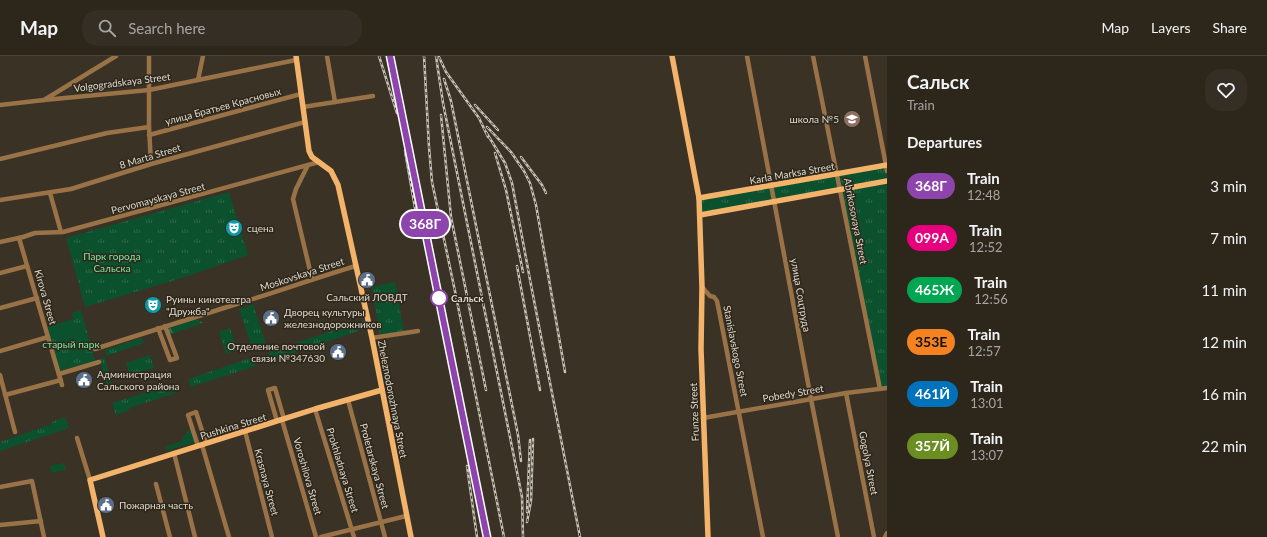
<!DOCTYPE html>
<html lang="en">
<head>
<meta charset="utf-8">
<style>
	:root { --surface:#2c261b; --page:#342e24; --text:#f1f3f6; --muted:#a6a5a3; --line:#48433a }
	body { margin:0; font-family:Lato,sans-serif; background:var(--page); color:var(--text); height:100vh; display:flex; flex-direction:column; font-size:15px; white-space:nowrap }
	* { box-sizing:border-box; margin:0 }
	p { font-size:13px; color:var(--muted) }
	.icon { flex:none; width:22px; height:22px; fill:none; stroke:currentColor; stroke-width:2; stroke-linecap:round; stroke-linejoin:round }
	.map { position:relative; flex:1; overflow:hidden }
	.drawer { display:flex; flex-direction:column; background:var(--surface); width:380px }
	.drawer>* { flex:none }
	.badge { padding:0 8px; border-radius:13px; font-size:14px; line-height:26px }
	.map>.badge { position:absolute; translate:-50% -50%; box-shadow:0 0 0 2px #fff }
	h2 { padding:0 20px; font-size:15px; line-height:36px }
	.round { display:grid; place-items:center; flex:none; width:42px; height:42px; border-radius:16px; background:var(--page) }
	.summary { display:flex; align-items:center; justify-content:space-between; height:68px; padding:0 20px }
	h1 { font-size:19px; font-weight:700; line-height:30px }
	ul { padding:0; list-style:none }
	li { display:flex; align-items:center; gap:12px; height:52px; padding:0 20px }
	li div { flex:1 }
	li b { display:block; font-size:15px }
	li em { font-style:normal }
	li .badge { min-width:44px; font-weight:700; text-align:center }
	header { display:flex; align-items:center; gap:24px; box-sizing:border-box; height:56px; padding:0 20px; background:var(--surface); border-bottom:1px solid var(--line) }
	header strong { font-size:19px }
	nav { display:flex; gap:22px; margin-inline-start:auto; font-size:14px }
	.search { width:280px; height:36px; background:var(--page); display:flex; align-items:center; gap:10px; box-sizing:border-box; padding:0 14px; border-radius:16px; color:var(--muted); font-size:15px }
	main { display:flex; flex:1; min-height:0 }
	.map>svg:first-child { display:block }
	.grass { fill:url(#grass-tufts) }
	.forest { fill:url(#forest-firs) }
	.pitch { fill:#0b512d }
	.lines { fill:none; stroke-linecap:round; stroke-linejoin:round }
	.minor { stroke:#9a7247; stroke-width:4.5 }
	.major { stroke:#f4b36b; stroke-width:5.5 }
	.rail-casing { stroke:#c7c2b8; stroke-width:2.5 }
	.rail { stroke:#2f281a; stroke-width:1; stroke-dasharray:3; stroke-linecap:butt }
	.line-casing { stroke:#fff; stroke-width:9 }
	.line { stroke:#8e44ad; stroke-width:6 }
	.stop-dot { fill:#fff; stroke:#8e44ad; stroke-width:2 }
	.labels { text-anchor:middle; dominant-baseline:central; stroke-width:3; stroke-linejoin:round; paint-order:stroke }
	.street-label { font-size:10px; fill:#dfdbd2; stroke:#2f281a }
	.poi-label { font-size:10px; fill:#dfdbd2; stroke:#2f281a; text-anchor:start }
	.park-label { font-size:10px; fill:#7beaa5; stroke:#2f281a }
	.stop-label { font-size:10px; font-weight:bold; fill:#dfdbd2; stroke:#2f281a; text-anchor:start }
</style>
</head>
<body>
<header>
<strong>Map</strong>
<div class="search"><svg class="icon" aria-label="search" viewBox="0 0 24 24"><circle cx="10" cy="10" r="6"/><path d="M15 15l6 6"/></svg>Search here</div>
<nav><a>Map</a><a>Layers</a><a>Share</a></nav>
</header>
<main>
<div class="map">
<svg width="887" height="481" viewBox="0 0 887 481">
	<defs>
		<pattern id="grass-tufts" width="24" height="20" patternUnits="userSpaceOnUse"><rect width="24" height="20" fill="#0b512d"/><path d="M3 7l-1-3M5 7V3M7 7l1-3M15 17l-1-3M17 17v-4M19 17l1-3" fill="none" stroke="#2e694b"/></pattern>
		<pattern id="forest-firs" width="22" height="20" patternUnits="userSpaceOnUse"><rect width="22" height="20" fill="#0b512d"/><path d="M5 1l3.5 6h-7zM16 11l3.5 6h-7z" fill="#2e694b"/></pattern>
	</defs>
	<rect width="100%" height="100%" fill="#3a3224"/>
	<g class="grass">
		<polygon points="887,109 887,332 880,333 840,133 700,159 699,142"/>
		<polygon points="229,136 248,199 185,221 85,251 66,182"/>
		<polygon points="395,226 404,275 380,279 372,231"/>
		<polygon points="253,248 266,288 252,292 239,253"/>
		<polygon points="81,254 95,305 58,315 46,271 73,263 72,257"/>
		<polygon points="365,264 367,272 271,305 268,296"/>
		<polygon points="230,272 237,294 226,298 219,276"/>
		<polygon points="141,282 144,287 106,300 105,294"/>
		<polygon points="150,299 154,312 130,320 126,307"/>
		<polygon points="253,301 256,310 191,331 188,323"/>
		<polygon points="105,302 112,329 107,330 100,303"/>
		<polygon points="173,328 176,337 129,352 129,354 116,359 112,347"/>
		<polygon points="65,361 69,372 0,395 0,386 52,368 52,366"/>
		<polygon points="190,373 195,386 167,395 165,391 182,385 184,380"/>
		<polygon points="64,407 66,413 52,417 50,410"/>
	</g>
	<polygon class="forest" points="197,263 203,267 169,279 167,273"/>
	<polygon class="pitch" points="73,263 79,285 65,289 60,267"/>
	<g class="lines">
		<g class="minor">
			<polyline points="149,0 149,71 151,108"/>
			<polyline points="327,0 335,46"/>
			<polyline points="747,0 811,343 838,481"/>
			<polyline points="813,0 880,333"/>
			<polyline points="865,0 887,115"/>
			<polyline points="198,24 203,0"/>
			<polyline points="44,44 149,34 296,4"/>
			<polyline points="0,49 44,44 116,0"/>
			<polyline points="303,51 373,40"/>
			<polyline points="149,79 301,38"/>
			<polyline points="0,103 107,77 149,71"/>
			<polyline points="308,109 296,133 293,143 312,223"/>
			<polyline points="50,137 61,176"/>
			<polyline points="0,144 71,133 151,108 305,66"/>
			<polyline points="19,182 62,329"/>
			<polyline points="0,186 23,181 35,177 63,176 319,106"/>
			<polyline points="0,217 27,210"/>
			<polyline points="702,231 710,240 714,241 717,245 719,255 763,481"/>
			<polyline points="0,252 37,242"/>
			<polyline points="158,272 170,304 177,302 165,270"/>
			<polyline points="372,282 418,275"/>
			<path d="M95,293C144,277 193,262 243,246C280,235 318,221 356,210"/>
			<polyline points="0,295 48,281"/>
			<polyline points="59,318 99,306"/>
			<polyline points="0,319 15,376"/>
			<polyline points="846,337 874,481"/>
			<polyline points="5,339 61,324"/>
			<polyline points="348,344 385,481"/>
			<polyline points="315,353 354,481"/>
			<polyline points="703,362 846,337 887,332"/>
			<polyline points="282,364 316,481"/>
			<polyline points="277,365 268,334 275,332 284,363"/>
			<polyline points="245,375 272,481"/>
			<polyline points="77,382 90,424"/>
			<polyline points="202,389 229,481"/>
			<polyline points="198,390 188,359 196,356 206,387"/>
			<polyline points="174,397 195,481"/>
			<polyline points="156,428 170,481"/>
			<polyline points="0,431 32,425 44,481"/>
			<polyline points="0,469 41,465"/>
			<polyline points="321,481 406,460"/>
			<polyline points="885,481 887,477"/>
		</g>
		<g class="major">
			<polyline points="296,0 309,95 312,101 331,115 338,129 372,282 411,481"/>
			<polyline points="672,0 699,142 702,231 701,293 708,481"/>
			<polyline points="699,142 887,109"/>
			<polyline points="700,159 887,125"/>
			<polyline points="103,481 90,424 315,353 382,334"/>
		</g>
		<g class="rail-casing">
			<g id="rail">
				<polyline points="379,0 397,57"/>
				<polyline points="390,0 487,481"/>
				<polyline points="424,0 429,91 432,126 456,240 504,481"/>
				<polyline points="436,0 443,47 522,441 523,481"/>
				<polyline points="439,1 446,16 479,62 488,81"/>
				<polyline points="444,23 451,45 518,379 521,405"/>
				<polyline points="475,49 498,74"/>
				<polyline points="441,59 451,161 486,334"/>
				<polyline points="487,71 511,96 524,115 530,127 536,149 565,316"/>
				<polyline points="486,76 505,107 512,127 531,229 580,481"/>
				<polyline points="405,95 415,152"/>
				<polyline points="495,97 506,134 523,216"/>
				<polyline points="521,101 542,129 546,137"/>
				<polyline points="517,210 540,334"/>
				<polyline points="467,410 477,481"/>
				<polyline points="527,456 530,384"/>
				<polyline points="527,466 531,445 533,383"/>
			</g>
		</g>
		<use href="#rail" class="rail"/>
	</g>
	<g class="lines">
		<g class="line-casing">
			<polyline id="line" points="390,0 487,481"/>
		</g>
		<use href="#line" class="line"/>
	</g>
	<defs>
		<g id="school-disc" transform="scale(0.9)"><circle r="9.5" fill="#8d6e63" stroke="#2f281a"/><path d="M0-5L7-2L0 1L-7-2ZM-4 1L0 2.5L4 1V4Q0 6-4 4Z" fill="#fff"/></g>
		<g id="theatre-disc" transform="scale(0.9)"><circle r="9.5" fill="#0f9aa8" stroke="#2f281a"/><path d="M-5-5.5Q0-4 5-5.5V0Q5 5 0 6Q-5 5-5 0ZM-3.3-2.5H-1v1.5H-3.3ZM1-2.5H3.3v1.5H1ZM-2.8 1Q0 5.5 2.8 1Z" fill="#fff"/></g>
		<g id="civic-disc" transform="scale(0.9)"><circle r="9.5" fill="#5c6f8a" stroke="#2f281a"/><path d="M-.6-6.5H3V-4.5H.6V-3L4-1V1h2V6H-6V1h2V-1L-.6-3ZM-1.2 2.5V6h2.4V2.5Z" fill="#fff"/></g>
	</defs>
	<g fill-rule="evenodd">
		<use href="#school-disc" x="852" y="63"/>
		<use href="#theatre-disc" x="234" y="172"/>
		<use href="#civic-disc" x="367" y="224"/>
		<use href="#theatre-disc" x="153" y="249"/>
		<use href="#civic-disc" x="271" y="262"/>
		<use href="#civic-disc" x="338" y="296"/>
		<use href="#civic-disc" x="84" y="324"/>
		<use href="#civic-disc" x="106" y="449"/>
	</g>
	<circle class="stop-dot" cx="439" cy="242" r="8"/>
	<g class="labels">
		<g class="street-label">
			<text transform="translate(122 26) rotate(-7)">Volgogradskaya Street</text>
			<text transform="translate(223 50) rotate(-15)">улица Братьев Красновых</text>
			<text transform="translate(150 100) rotate(-17)">8 Marta Street</text>
			<text transform="translate(792 117) rotate(-10)">Karla Marksa Street</text>
			<text transform="translate(158 142) rotate(-15)">Pervomayskaya Street</text>
			<text transform="translate(856 165) rotate(79)">Abrikosovaya Street</text>
			<text transform="translate(302 218) rotate(-18)">Moskovskaya Street</text>
			<text transform="translate(801 239) rotate(80)">улица Соцтруда</text>
			<text transform="translate(46 241) rotate(74)">Kirova Street</text>
			<text transform="translate(736 295) rotate(79)">Stanislavskogo Street</text>
			<text transform="translate(793 337) rotate(-10)">Pobedy Street</text>
			<text transform="translate(393 343) rotate(79)">Zheleznodorozhnaya Street</text>
			<text transform="translate(694 356) rotate(-92)">Frunze Street</text>
			<text transform="translate(233 370) rotate(-17)">Pushkina Street</text>
			<text transform="translate(869 407) rotate(79)">Gogolya Street</text>
			<text transform="translate(375 410) rotate(75)">Proletarskaya Street</text>
			<text transform="translate(343 414) rotate(73)">Prokhladnaya Street</text>
			<text transform="translate(308 420) rotate(74)">Voroshilova Street</text>
			<text transform="translate(267 426) rotate(75)">Krasnaya Street</text>
		</g>
		<g class="poi-label">
			<text x="839" y="63" text-anchor="end">школа №5</text>
			<text x="247" y="172">сцена</text>
			<text x="367" y="241" text-anchor="middle">Сальский ЛОВДТ</text>
			<text x="166" y="243">Руины кинотеатра<tspan x="166" dy="12">"Дружба"</tspan></text>
			<text x="284" y="256">Дворец культуры<tspan x="284" dy="12">железнодорожников</tspan></text>
			<text x="325" y="290" text-anchor="end">Отделение почтовой<tspan x="325" dy="12">связи №347630</tspan></text>
			<text x="97" y="318">Администрация<tspan x="97" dy="12">Сальского района</tspan></text>
			<text x="119" y="449">Пожарная часть</text>
		</g>
		<g class="park-label">
			<text x="112" y="200">Парк города<tspan x="112" dy="12">Сальска</tspan></text>
			<text x="71" y="288">старый парк</text>
		</g>
		<g class="stop-label">
			<text x="451" y="242">Сальск</text>
		</g>
	</g>
</svg>
<b class="badge" style="left:425px;top:168px;background:#8e44ad;color:#fff">368Г</b>
</div>
<section class="drawer">
<div class="summary"><div><h1>Сальск</h1><p>Train</p></div><a class="round"><svg class="icon" aria-label="heart" viewBox="0 0 24 24"><path d="M12 20l-8-8c-3-5 5-10 8-4 3-6 11-1 8 4z"/></svg></a></div>
<h2>Departures</h2>
<ul>
<li><span class="badge" style="background:#8e44ad;color:#fff">368Г</span><div><b>Train</b><p>12:48</p></div><em>3 min</em></li>
<li><span class="badge" style="background:#e6007e;color:#fff">099А</span><div><b>Train</b><p>12:52</p></div><em>7 min</em></li>
<li><span class="badge" style="background:#00a651;color:#fff">465Ж</span><div><b>Train</b><p>12:56</p></div><em>11 min</em></li>
<li><span class="badge" style="background:#f58220;color:#111">353Е</span><div><b>Train</b><p>12:57</p></div><em>12 min</em></li>
<li><span class="badge" style="background:#0072bc;color:#fff">461Й</span><div><b>Train</b><p>13:01</p></div><em>16 min</em></li>
<li><span class="badge" style="background:#6b8e23;color:#fff">357Й</span><div><b>Train</b><p>13:07</p></div><em>22 min</em></li>
</ul>
</section>
</main>
</body>
</html>
